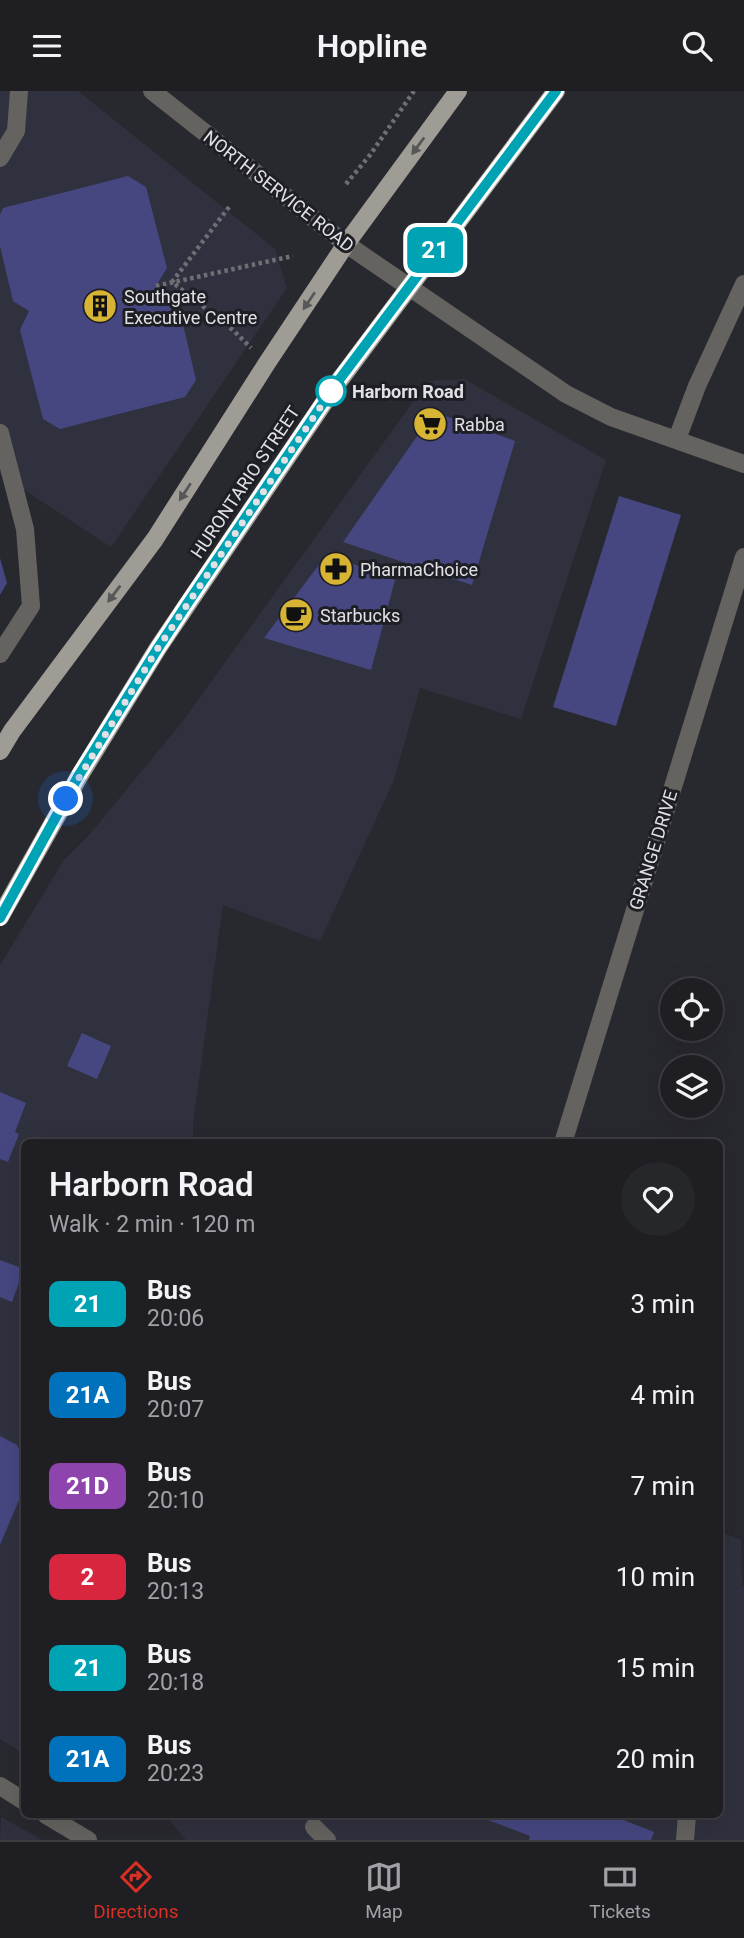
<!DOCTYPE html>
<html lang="en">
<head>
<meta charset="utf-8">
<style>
	:root { --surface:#1e1e23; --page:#26272b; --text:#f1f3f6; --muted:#a1a2a6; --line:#3c3c41; --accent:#d93025 }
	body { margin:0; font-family:Roboto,sans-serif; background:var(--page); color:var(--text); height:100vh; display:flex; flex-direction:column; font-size:26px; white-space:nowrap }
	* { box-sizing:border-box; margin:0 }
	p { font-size:23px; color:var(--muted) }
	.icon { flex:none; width:38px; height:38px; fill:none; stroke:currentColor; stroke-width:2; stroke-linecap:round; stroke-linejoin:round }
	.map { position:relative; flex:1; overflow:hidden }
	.panel { position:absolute; left:21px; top:1048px; width:702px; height:679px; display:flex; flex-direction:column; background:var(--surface); border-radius:10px; box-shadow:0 7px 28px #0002,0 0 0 2px var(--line) }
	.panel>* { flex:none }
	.badge { padding:0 14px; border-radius:10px; font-size:24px; line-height:46px }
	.controls { position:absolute; left:660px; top:887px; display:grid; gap:14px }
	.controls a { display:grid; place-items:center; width:63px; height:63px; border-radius:50%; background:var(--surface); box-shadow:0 7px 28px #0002,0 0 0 2px var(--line); font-size:35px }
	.you { position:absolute; width:35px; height:35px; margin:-18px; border:5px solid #fff; border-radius:50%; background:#1a73e8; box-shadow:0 0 0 10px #1a73e833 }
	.map>.badge { position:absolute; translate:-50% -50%; box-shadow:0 0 0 4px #fff }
	.round { display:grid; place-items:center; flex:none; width:74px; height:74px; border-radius:37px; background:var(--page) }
	.overview { display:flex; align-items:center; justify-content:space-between; height:119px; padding:0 28px }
	h1 { font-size:33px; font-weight:600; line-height:52px }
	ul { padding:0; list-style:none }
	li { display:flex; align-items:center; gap:21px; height:91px; padding:0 28px }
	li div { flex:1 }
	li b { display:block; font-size:26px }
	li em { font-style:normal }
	li .badge { min-width:77px; font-weight:700; text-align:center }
	header { display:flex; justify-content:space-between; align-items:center; height:91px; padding:0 28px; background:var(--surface); font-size:32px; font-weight:600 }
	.dock { display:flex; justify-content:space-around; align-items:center; height:98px; border-top:2px solid var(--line); background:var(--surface); font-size:19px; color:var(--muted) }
	.dock a { display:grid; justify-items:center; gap:4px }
	.dock .on { color:var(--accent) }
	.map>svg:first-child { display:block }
	.built { fill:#30313e }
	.building { fill:#464781 }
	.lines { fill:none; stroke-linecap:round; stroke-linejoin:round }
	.path { stroke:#6e6e74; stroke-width:4.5; stroke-dasharray:3.5 3.5; stroke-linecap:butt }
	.minor { stroke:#64635f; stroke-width:18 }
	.major { stroke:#9f9c95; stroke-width:18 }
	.oneway { fill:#585757 }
	.line-casing { stroke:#fff; stroke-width:16 }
	.line { stroke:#00a3b4; stroke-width:10 }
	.walk { stroke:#e0e0e5; stroke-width:7; stroke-dasharray:0 12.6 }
	.stop-dot { fill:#fff; stroke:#00a3b4; stroke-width:3.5 }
	.labels { text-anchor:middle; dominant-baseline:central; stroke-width:6; stroke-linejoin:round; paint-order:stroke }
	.street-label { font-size:18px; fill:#e0e0e5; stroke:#1e1f25 }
	.poi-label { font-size:18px; fill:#e0e0e5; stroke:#1e1f25; text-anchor:start }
	.stop-label { font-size:18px; font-weight:bold; fill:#e0e0e5; stroke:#1e1f25; text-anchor:start }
</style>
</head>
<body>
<header><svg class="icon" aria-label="menu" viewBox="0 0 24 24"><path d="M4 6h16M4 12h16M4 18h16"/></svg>Hopline<svg class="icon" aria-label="search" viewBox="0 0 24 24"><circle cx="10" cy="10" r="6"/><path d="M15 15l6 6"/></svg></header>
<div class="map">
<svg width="744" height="1749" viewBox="0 0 744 1749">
	<rect width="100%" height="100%" fill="#28282f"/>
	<g class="built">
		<polygon points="0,0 78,0 275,158 287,197 111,456 0,383"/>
		<polygon points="464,288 606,369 521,628 420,597 394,689 320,850 223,814 193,1031 193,1052 24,1052 24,1663 0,1648 0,874 64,769 90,743 182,631 428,290"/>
		<polygon points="719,1440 741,1449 742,1494 744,1495 744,1749 186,1749 165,1724 719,1724"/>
		<polygon points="1,1726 42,1749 0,1749"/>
	</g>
	<g class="building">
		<polygon points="128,85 146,96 167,177 156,195 177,208 196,289 185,306 60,338 43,328 20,239 29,220 13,210 0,155 0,124 3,117"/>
		<polygon points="434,321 515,350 472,494 343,451"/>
		<polygon points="619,405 681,424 616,635 553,616"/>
		<polygon points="327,463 395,489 371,579 264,547"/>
		<polygon points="0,467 7,492 0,504"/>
		<polygon points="82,942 111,955 97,988 67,975"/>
		<polygon points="0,1001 26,1012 15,1041 19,1043 8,1071 0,1068"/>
		<polygon points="0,1169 24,1178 12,1211 0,1206"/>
		<polygon points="0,1345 17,1354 24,1370 24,1397 0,1454"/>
		<polygon points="475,1724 611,1724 654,1741 651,1749 529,1749 530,1745"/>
	</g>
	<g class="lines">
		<g class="path">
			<polyline points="346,93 370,64 414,0"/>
			<polyline points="229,116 172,191 233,239 251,257"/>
			<polyline points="156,195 293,165"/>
		</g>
		<g class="minor">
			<polyline points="152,0 346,153 566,303 611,326 744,373"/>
			<polyline points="0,67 16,40 19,0"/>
			<polyline points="0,342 25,438 31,515 0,563"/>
			<polyline points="677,348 697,295 744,193"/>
			<polyline points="563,1052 744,466"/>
			<polyline points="0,1695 24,1710"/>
			<polyline points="46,1724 88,1749"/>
			<polyline points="314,1736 327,1749"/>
			<polyline points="685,1749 687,1724"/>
		</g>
		<g class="major">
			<polyline points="0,660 12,640 155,448 267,272 346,153 458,0"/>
			<polyline points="0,826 80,684 158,557 336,294 556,0"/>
		</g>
	</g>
	<defs><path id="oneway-solid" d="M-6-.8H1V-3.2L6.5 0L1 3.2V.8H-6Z" transform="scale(1.75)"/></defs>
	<g class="oneway">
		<use href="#oneway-solid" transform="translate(418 55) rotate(126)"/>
		<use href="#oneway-solid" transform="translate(309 210) rotate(124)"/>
		<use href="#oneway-solid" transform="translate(185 401) rotate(123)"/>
		<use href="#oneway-solid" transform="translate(114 503) rotate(127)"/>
	</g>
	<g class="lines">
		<g class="line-casing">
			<polyline id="line" points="0,827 79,684 158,557 187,513 336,293 556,0"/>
		</g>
		<use href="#line" class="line"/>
		<polyline class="walk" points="66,708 158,557 336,293 331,300"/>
	</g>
	<defs>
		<g id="building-disc" transform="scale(1.75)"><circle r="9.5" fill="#d7b434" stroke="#1e1f25"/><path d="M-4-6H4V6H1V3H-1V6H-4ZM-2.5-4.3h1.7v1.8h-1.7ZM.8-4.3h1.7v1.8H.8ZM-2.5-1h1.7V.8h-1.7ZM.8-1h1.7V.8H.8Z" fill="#111"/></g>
		<g id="supermarket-disc" transform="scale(1.75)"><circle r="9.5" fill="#d7b434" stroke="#1e1f25"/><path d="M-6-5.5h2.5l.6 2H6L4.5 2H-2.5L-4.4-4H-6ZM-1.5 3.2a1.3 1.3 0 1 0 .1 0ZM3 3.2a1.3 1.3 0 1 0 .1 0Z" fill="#111"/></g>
		<g id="pharmacy-disc" transform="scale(1.75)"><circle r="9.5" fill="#d7b434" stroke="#1e1f25"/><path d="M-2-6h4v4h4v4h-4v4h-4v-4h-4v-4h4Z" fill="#111"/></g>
		<g id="cafe-disc" transform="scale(1.75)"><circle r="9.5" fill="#d7b434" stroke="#1e1f25"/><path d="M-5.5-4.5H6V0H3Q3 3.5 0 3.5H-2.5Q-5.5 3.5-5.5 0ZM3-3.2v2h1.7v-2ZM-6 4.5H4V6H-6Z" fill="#111"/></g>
	</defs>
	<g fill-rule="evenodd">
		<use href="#building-disc" x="100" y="215"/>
		<use href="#supermarket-disc" x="430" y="333"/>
		<use href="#pharmacy-disc" x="336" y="478"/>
		<use href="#cafe-disc" x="296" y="524"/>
	</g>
	<circle class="stop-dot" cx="331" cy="300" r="14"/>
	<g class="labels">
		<g class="street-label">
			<text transform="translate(279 100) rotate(38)">NORTH SERVICE ROAD</text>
			<text transform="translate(245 391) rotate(-56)">HURONTARIO STREET</text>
			<text transform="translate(653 759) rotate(-73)">GRANGE DRIVE</text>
		</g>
		<g class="poi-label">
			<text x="124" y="205">Southgate<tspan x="124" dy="21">Executive Centre</tspan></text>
			<text x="454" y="333">Rabba</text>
			<text x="360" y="478">PharmaChoice</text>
			<text x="320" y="524">Starbucks</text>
		</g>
		<g class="stop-label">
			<text x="352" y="300">Harborn Road</text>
		</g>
	</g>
</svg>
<div class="controls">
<a><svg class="icon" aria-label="locate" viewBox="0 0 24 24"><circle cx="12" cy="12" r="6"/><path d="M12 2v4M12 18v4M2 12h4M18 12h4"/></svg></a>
<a><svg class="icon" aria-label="layers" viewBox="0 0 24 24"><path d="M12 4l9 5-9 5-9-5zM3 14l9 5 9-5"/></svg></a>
</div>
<div class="you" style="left:66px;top:708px"></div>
<b class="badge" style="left:435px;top:159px;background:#00a3b4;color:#fff">21</b>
<section class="panel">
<div class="overview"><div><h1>Harborn Road</h1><p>Walk · 2 min · 120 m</p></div><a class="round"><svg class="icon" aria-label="heart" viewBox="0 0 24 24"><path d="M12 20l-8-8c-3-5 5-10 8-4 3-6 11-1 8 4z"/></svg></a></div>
<ul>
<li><span class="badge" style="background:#00a3b4;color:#fff">21</span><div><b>Bus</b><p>20:06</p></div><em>3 min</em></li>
<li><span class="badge" style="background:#0072bc;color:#fff">21A</span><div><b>Bus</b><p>20:07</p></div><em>4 min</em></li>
<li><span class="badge" style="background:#8e44ad;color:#fff">21D</span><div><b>Bus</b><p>20:10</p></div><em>7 min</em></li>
<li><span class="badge" style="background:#d7263d;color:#fff">2</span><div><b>Bus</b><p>20:13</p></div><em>10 min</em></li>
<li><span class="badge" style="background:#00a3b4;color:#fff">21</span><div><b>Bus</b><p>20:18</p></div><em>15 min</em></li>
<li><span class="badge" style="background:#0072bc;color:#fff">21A</span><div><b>Bus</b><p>20:23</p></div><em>20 min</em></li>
</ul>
</section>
</div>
<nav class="dock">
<a class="on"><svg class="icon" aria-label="directions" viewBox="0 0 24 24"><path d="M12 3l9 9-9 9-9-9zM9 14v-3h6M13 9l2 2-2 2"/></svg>Directions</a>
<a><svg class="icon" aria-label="map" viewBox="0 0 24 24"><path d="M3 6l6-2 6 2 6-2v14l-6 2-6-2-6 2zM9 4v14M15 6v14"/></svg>Map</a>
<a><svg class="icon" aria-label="tickets" viewBox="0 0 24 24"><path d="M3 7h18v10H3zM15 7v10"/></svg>Tickets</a>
</nav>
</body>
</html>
